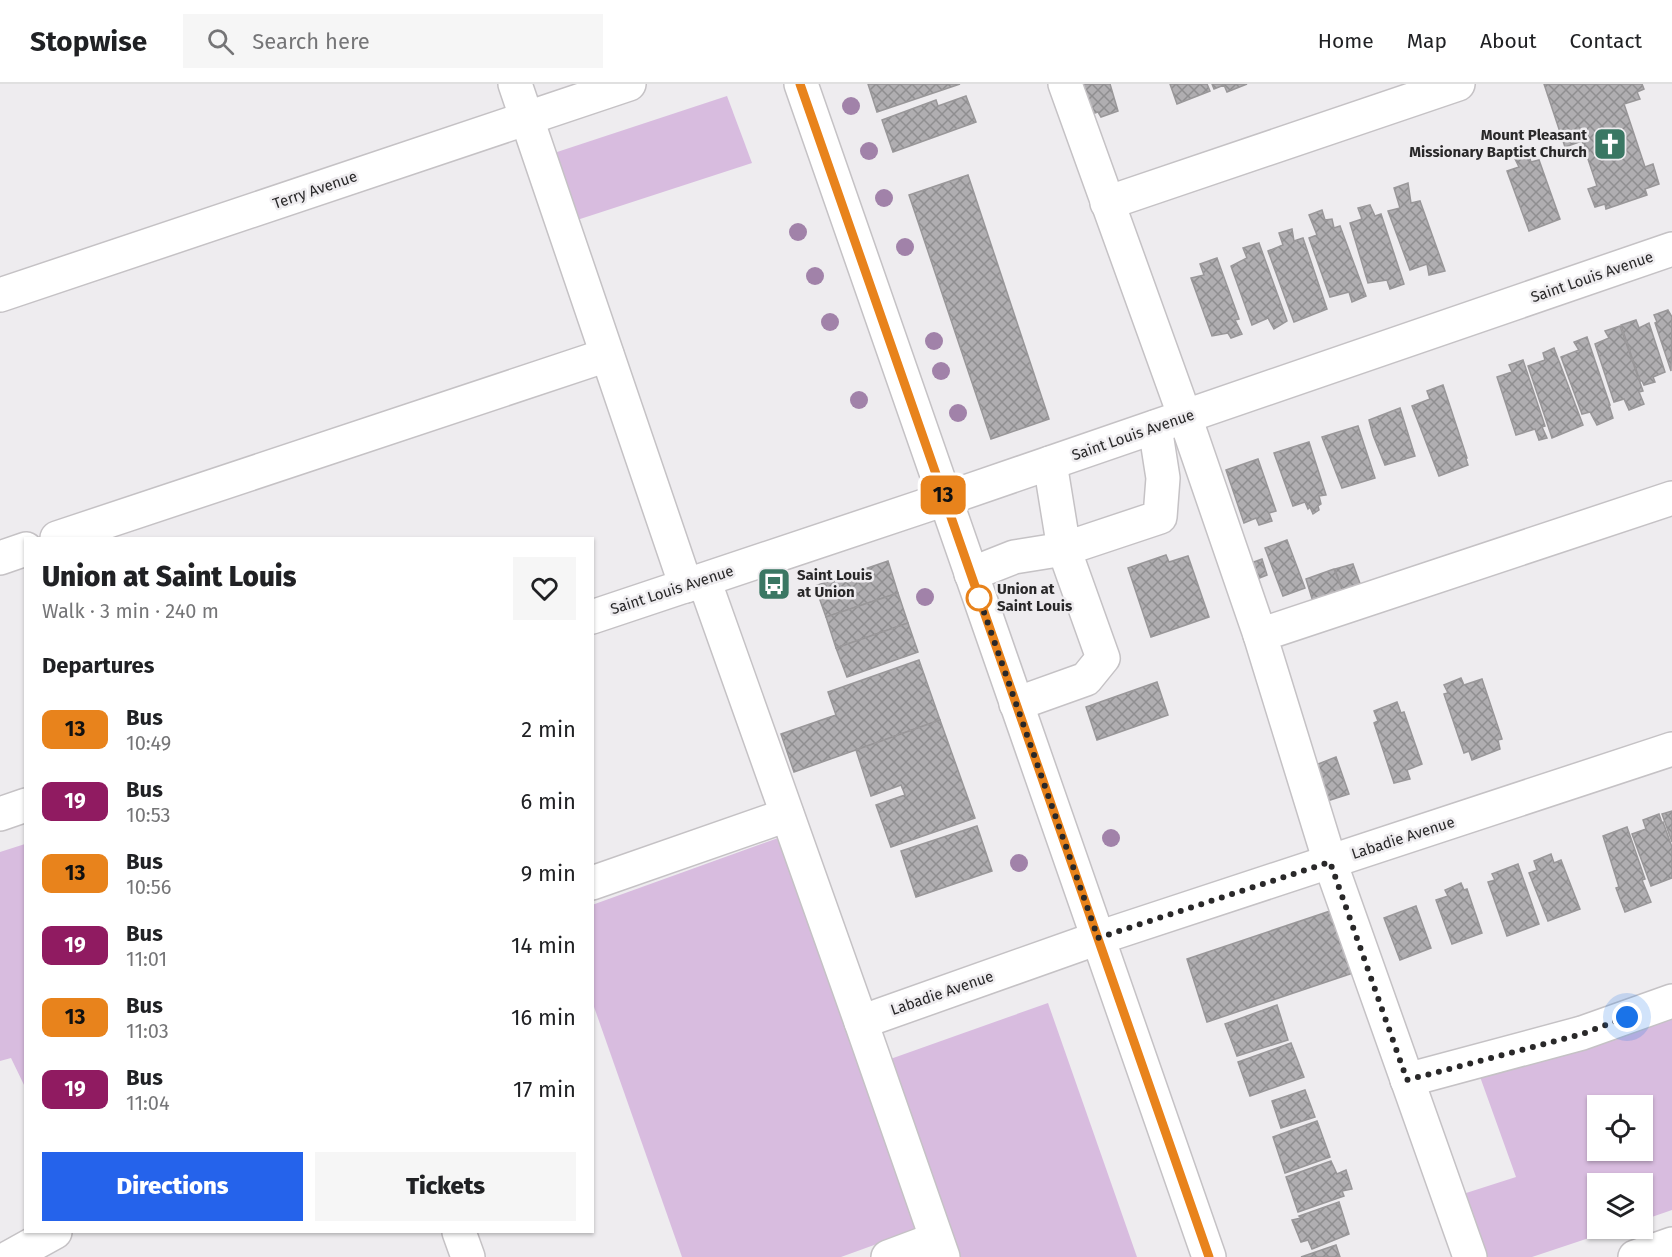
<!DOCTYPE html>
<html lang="en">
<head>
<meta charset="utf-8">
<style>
	:root { --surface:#fff; --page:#f6f6f6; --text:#202124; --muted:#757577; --line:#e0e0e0; --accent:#2563eb }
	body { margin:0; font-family:"Fira Sans",sans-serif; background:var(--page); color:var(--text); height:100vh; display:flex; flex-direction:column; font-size:22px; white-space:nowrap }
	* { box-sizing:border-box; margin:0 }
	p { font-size:20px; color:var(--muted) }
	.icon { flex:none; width:33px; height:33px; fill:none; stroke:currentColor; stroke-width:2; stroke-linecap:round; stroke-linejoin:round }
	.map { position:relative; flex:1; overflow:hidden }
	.side { position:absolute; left:24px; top:453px; width:570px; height:696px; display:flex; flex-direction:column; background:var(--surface); border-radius:0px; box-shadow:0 2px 4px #0004 }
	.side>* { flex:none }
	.badge { padding:0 12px; border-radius:9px; font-size:21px; line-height:39px }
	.controls { position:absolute; left:1587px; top:1011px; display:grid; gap:12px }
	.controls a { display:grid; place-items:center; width:66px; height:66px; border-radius:0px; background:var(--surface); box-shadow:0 2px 4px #0004; font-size:30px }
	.you { position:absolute; width:30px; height:30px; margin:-15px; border:4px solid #fff; border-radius:50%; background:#1a73e8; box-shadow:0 0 0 9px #1a73e833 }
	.map>.badge { position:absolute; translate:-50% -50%; box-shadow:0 0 0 3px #fff }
	h2 { padding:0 18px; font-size:22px; line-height:54px }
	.round { display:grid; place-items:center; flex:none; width:63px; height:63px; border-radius:0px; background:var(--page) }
	.headline { display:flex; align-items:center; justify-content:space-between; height:102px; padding:0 18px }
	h1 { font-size:28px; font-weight:800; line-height:45px }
	.action { display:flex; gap:12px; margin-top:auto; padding:12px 18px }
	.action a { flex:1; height:69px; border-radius:0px; background:var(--accent); color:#fff; font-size:24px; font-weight:800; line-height:69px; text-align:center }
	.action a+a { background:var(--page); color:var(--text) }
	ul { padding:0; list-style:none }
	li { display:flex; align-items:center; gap:18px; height:72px; padding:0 18px }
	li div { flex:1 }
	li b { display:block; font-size:22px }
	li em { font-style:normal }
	li .badge { min-width:66px; font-weight:700; text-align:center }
	header { display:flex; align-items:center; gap:36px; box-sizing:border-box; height:84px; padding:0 30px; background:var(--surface); border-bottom:2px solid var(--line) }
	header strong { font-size:28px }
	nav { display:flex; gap:33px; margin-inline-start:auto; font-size:21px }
	.search { width:420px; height:54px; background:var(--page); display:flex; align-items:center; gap:15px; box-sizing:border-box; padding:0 21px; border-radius:0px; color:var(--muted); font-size:22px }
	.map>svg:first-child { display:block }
	.green { fill:#d8bcdf; fill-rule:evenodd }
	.building { fill:url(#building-cross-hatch); stroke:#999799; stroke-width:1.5 }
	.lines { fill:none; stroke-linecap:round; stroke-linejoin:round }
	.minor-casing { stroke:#c5c2c5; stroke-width:36 }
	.major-casing { stroke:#c5c2c5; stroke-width:36 }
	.minor { stroke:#fff; stroke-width:33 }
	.major { stroke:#fff; stroke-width:33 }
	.tree { fill:#a182a9 }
	.line-casing { stroke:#fff; stroke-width:14 }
	.line { stroke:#e8831c; stroke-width:9 }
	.walk { stroke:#292829; stroke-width:6; stroke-dasharray:0 10.8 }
	.stop-dot { fill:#fff; stroke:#e8831c; stroke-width:3 }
	.labels { text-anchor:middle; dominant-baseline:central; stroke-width:5; stroke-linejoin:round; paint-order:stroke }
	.poi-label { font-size:15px; font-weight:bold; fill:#292829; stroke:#eeecef; text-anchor:end }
	.street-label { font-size:15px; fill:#292829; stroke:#eeecef }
	.stop-label { font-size:15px; font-weight:bold; fill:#292829; stroke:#eeecef; text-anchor:start }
</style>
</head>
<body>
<header>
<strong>Stopwise</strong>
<div class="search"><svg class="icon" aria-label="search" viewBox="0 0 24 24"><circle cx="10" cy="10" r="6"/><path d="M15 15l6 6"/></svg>Search here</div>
<nav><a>Home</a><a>Map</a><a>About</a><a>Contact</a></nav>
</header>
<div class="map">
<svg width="1672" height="1173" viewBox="0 0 1672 1173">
	<defs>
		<pattern id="building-cross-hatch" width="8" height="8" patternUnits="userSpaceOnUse" patternTransform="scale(1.5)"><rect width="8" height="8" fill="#b0aeb1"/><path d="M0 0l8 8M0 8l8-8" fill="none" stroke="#8f8e90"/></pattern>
	</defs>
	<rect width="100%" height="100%" fill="#eeecef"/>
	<g class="green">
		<polygon points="727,12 752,79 574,137 551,70"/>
		<polygon points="781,753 921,1144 841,1173 682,1173 593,920 592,821"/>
		<polygon points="25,760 26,760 25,1003 11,974 0,977 0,768"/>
		<polygon points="1048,919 1137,1173 950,1173 882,978"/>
		<path d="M1672,925V1126L1643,1136L1642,1100H1598V1144L1616,1145L1532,1173H1485L1463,1110L1516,1093L1479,990ZM1598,1022H1642V1066H1598Z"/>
	</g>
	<g class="building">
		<polygon points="868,0 960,0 877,28"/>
		<polygon points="1077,0 1110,0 1118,27 1101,33 1098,28 1088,31"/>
		<polygon points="1170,0 1207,0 1210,7 1177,20"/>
		<polygon points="1212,0 1247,0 1227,8 1224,1 1214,5"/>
		<polygon points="1544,0 1642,0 1644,5 1637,8 1640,15 1624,20 1645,83 1653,80 1659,100 1645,105 1647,111 1606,125 1605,120 1595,123 1588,105 1597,102 1582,57 1565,63"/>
		<polygon points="966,12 976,38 893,68 882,36 936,16 938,22"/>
		<polygon points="1528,68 1531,78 1539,76 1560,135 1529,147 1507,87 1519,83 1514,73"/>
		<polygon points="968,91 1049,335 991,355 909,111"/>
		<polygon points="1408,99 1411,119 1420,117 1445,187 1429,191 1427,180 1410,186 1388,127 1400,124 1394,104"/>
		<polygon points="1370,121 1375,132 1381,130 1404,200 1390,205 1387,196 1368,199 1350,139 1362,135 1358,124"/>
		<polygon points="1322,126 1325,136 1332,135 1334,144 1340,142 1366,212 1352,218 1349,208 1330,213 1309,154 1317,151 1309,131"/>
		<polygon points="1292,145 1294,157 1303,154 1327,225 1294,238 1268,167 1283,161 1279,149"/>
		<polygon points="1259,159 1287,237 1274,245 1268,234 1252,241 1231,182 1247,174 1243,164"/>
		<polygon points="1217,174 1239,235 1235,236 1242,250 1231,254 1228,249 1212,252 1191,194 1204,191 1200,180"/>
		<polygon points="1668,226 1672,233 1671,287 1655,239 1657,238 1654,231"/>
		<polygon points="1636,236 1639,244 1649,239 1665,288 1653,293 1655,298 1644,301 1642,297 1640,297 1621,241"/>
		<polygon points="1620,242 1643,307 1639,308 1644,320 1629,326 1624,315 1614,318 1595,260 1609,254 1605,247"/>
		<polygon points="1587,253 1610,321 1609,321 1613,334 1597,341 1590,328 1582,330 1561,273 1579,266 1574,258"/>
		<polygon points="1554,264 1583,341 1552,354 1528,282 1545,276 1543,269"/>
		<polygon points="1523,276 1545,342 1542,343 1547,354 1539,356 1535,345 1516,351 1497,293 1512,288 1509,281"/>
		<polygon points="1443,301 1467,374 1466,375 1468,381 1439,392 1412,322 1430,315 1427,307"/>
		<polygon points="1400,324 1415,372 1385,381 1373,351 1369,336"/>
		<polygon points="1358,342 1375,394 1342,404 1322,353"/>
		<polygon points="1309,358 1326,411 1319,412 1321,420 1318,422 1319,426 1313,430 1310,423 1308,425 1305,418 1293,422 1274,369"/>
		<polygon points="1258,375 1276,427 1269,429 1272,437 1259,441 1256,434 1244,439 1226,386"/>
		<polygon points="1287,456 1305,504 1283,512 1265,464"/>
		<polygon points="1166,471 1169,478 1188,472 1209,533 1151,553 1128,484"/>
		<polygon points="1262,475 1267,491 1257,495 1251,479"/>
		<polygon points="888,477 898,509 826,533 815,502"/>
		<polygon points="1353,480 1362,505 1344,511 1335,485"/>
		<polygon points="1334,485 1344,510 1314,521 1306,495"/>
		<polygon points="898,509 908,539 836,564 826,533"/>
		<polygon points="908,539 918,568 847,593 836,564"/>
		<polygon points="919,576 940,636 794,688 781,650 836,631 828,608"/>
		<polygon points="1461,594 1464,601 1482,595 1502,655 1498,656 1500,665 1472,676 1469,667 1464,669 1444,610 1448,609 1444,601"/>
		<polygon points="1157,598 1168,631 1097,656 1086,623"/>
		<polygon points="1397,618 1401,629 1404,628 1422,680 1407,686 1410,695 1394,699 1374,639 1378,637 1374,627"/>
		<polygon points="940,636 975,734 891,763 876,721 905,711 901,701 871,712 856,666"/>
		<polygon points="1336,673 1349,710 1324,718 1313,682"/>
		<polygon points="1672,727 1672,758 1662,730"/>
		<polygon points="1659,730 1662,739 1663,738 1672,763 1672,794 1651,802 1632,750 1646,745 1643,736"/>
		<polygon points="977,742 992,787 916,813 901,767"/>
		<polygon points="1627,743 1645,795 1642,796 1651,818 1625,828 1616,804 1619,803 1603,752"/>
		<polygon points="1551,770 1554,779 1561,776 1580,825 1548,837 1529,789 1537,786 1534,777"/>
		<polygon points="1518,780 1539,840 1507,852 1488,798 1495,796 1492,790"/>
		<polygon points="1461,799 1464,806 1467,805 1482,849 1452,860 1436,816 1448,812 1445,806"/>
		<polygon points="1416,822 1431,864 1400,876 1384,834"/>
		<polygon points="1336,825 1356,888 1207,938 1187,875"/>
		<polygon points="1277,921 1288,956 1237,972 1225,940"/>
		<polygon points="1291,959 1304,993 1250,1012 1238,978"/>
		<polygon points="1305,1006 1315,1033 1281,1044 1272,1017"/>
		<polygon points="1317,1037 1330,1073 1285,1089 1273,1053"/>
		<polygon points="1331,1077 1337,1090 1346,1086 1352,1105 1342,1107 1344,1112 1298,1128 1286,1093"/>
		<polygon points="1339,1118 1349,1150 1312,1165 1308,1156 1301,1158 1292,1136 1301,1134 1299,1132"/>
		<polygon points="1336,1161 1340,1173 1301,1173"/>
	</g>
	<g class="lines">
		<g class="minor-casing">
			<g id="minor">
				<polyline points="515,0 686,502"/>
				<polyline points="1065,0 1185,333 1260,551"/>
				<polyline points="1107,119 1458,0"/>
				<polyline points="0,211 629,0"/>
				<polyline points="1050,379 1064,465 1160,433 1163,394 1155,343"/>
				<polyline points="57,454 607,271"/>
				<polyline points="0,474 26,465"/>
				<polyline points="971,490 1014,473 1064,465 1103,574 1086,595 1016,620"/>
				<polyline points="704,496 861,938 943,1173"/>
				<polyline points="592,533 945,415 1672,165"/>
				<polyline points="0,730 26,721"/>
				<polyline points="592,799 787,731"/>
				<polyline points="861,938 1098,854 1672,665"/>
				<polyline points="1407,996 1582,949 1672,917"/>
				<polyline points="459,1148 468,1173"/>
				<polyline points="10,1173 55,1148"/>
				<polyline points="888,1173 936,1155"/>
				<polyline points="1470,1173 1330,778 1260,551 1672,414"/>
				<polyline points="1635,1173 1672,1160"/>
			</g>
		</g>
		<g class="major-casing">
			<polyline id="major" points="801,0 1209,1173"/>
		</g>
		<use href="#minor" class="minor"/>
		<use href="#major" class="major"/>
	</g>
	<g class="tree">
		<circle cx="851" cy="22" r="9"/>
		<circle cx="869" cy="67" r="9"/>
		<circle cx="884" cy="114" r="9"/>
		<circle cx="798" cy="148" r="9"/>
		<circle cx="905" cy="163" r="9"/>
		<circle cx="815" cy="192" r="9"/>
		<circle cx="830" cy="238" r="9"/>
		<circle cx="934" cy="257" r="9"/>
		<circle cx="941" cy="287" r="9"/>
		<circle cx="859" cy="316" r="9"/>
		<circle cx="958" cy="329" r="9"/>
		<circle cx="925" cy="513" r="9"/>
		<circle cx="1111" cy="754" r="9"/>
		<circle cx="1019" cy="779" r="9"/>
	</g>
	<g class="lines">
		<g class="line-casing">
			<polyline id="line" points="800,0 1209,1173"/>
		</g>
		<use href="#line" class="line"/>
		<polyline class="walk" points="979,514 978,511 1098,854 1330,778 1407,996 1582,950 1627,933"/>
	</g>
	<defs>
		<g id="church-square" transform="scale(1.725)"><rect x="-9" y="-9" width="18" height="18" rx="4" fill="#3a7763" stroke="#eeecef"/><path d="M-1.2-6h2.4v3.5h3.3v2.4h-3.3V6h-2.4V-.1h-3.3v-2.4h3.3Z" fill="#fff"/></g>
		<g id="bus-square" transform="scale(1.725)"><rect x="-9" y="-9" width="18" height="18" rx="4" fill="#3a7763" stroke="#eeecef"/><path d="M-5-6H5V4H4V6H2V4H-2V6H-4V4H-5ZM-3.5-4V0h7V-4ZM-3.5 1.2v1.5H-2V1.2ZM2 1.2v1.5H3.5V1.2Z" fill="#fff"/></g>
	</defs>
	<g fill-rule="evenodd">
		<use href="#church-square" x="1610" y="60"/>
		<use href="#bus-square" x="774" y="500"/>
	</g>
	<circle class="stop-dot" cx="979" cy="514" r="12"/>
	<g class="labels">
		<g class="poi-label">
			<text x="1587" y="51">Mount Pleasant<tspan x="1587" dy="17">Missionary Baptist Church</tspan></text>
			<text x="797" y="491" text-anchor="start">Saint Louis<tspan x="797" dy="17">at Union</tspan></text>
		</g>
		<g class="street-label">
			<text transform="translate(315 106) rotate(-19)">Terry Avenue</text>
			<text transform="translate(1592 193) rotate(-19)">Saint Louis Avenue</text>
			<text transform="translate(1133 351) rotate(-19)">Saint Louis Avenue</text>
			<text transform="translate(672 506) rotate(-18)">Saint Louis Avenue</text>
			<text transform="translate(1403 754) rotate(-18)">Labadie Avenue</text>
			<text transform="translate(942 909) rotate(-19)">Labadie Avenue</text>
		</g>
		<g class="stop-label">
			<text x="997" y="505">Union at<tspan x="997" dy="17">Saint Louis</tspan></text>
		</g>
	</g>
</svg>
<div class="controls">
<a><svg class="icon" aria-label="locate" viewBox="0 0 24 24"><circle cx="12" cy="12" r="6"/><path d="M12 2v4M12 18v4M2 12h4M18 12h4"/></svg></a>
<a><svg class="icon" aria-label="layers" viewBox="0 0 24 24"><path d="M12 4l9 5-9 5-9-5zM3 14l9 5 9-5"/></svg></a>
</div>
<div class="you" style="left:1627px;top:933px"></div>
<b class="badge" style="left:943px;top:411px;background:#e8831c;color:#111">13</b>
<section class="side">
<div class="headline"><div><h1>Union at Saint Louis</h1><p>Walk · 3 min · 240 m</p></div><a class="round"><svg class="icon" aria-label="heart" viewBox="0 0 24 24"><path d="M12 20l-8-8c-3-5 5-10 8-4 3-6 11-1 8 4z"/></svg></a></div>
<h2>Departures</h2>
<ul>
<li><span class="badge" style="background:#e8831c;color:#111">13</span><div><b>Bus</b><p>10:49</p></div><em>2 min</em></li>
<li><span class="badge" style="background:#901b61;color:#fff">19</span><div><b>Bus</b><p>10:53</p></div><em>6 min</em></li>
<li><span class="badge" style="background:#e8831c;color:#111">13</span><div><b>Bus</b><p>10:56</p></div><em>9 min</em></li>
<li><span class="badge" style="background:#901b61;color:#fff">19</span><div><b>Bus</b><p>11:01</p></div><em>14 min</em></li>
<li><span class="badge" style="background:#e8831c;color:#111">13</span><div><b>Bus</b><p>11:03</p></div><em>16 min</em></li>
<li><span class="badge" style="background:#901b61;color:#fff">19</span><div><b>Bus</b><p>11:04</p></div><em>17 min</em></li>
</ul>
<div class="action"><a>Directions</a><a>Tickets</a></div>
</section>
</div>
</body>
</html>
